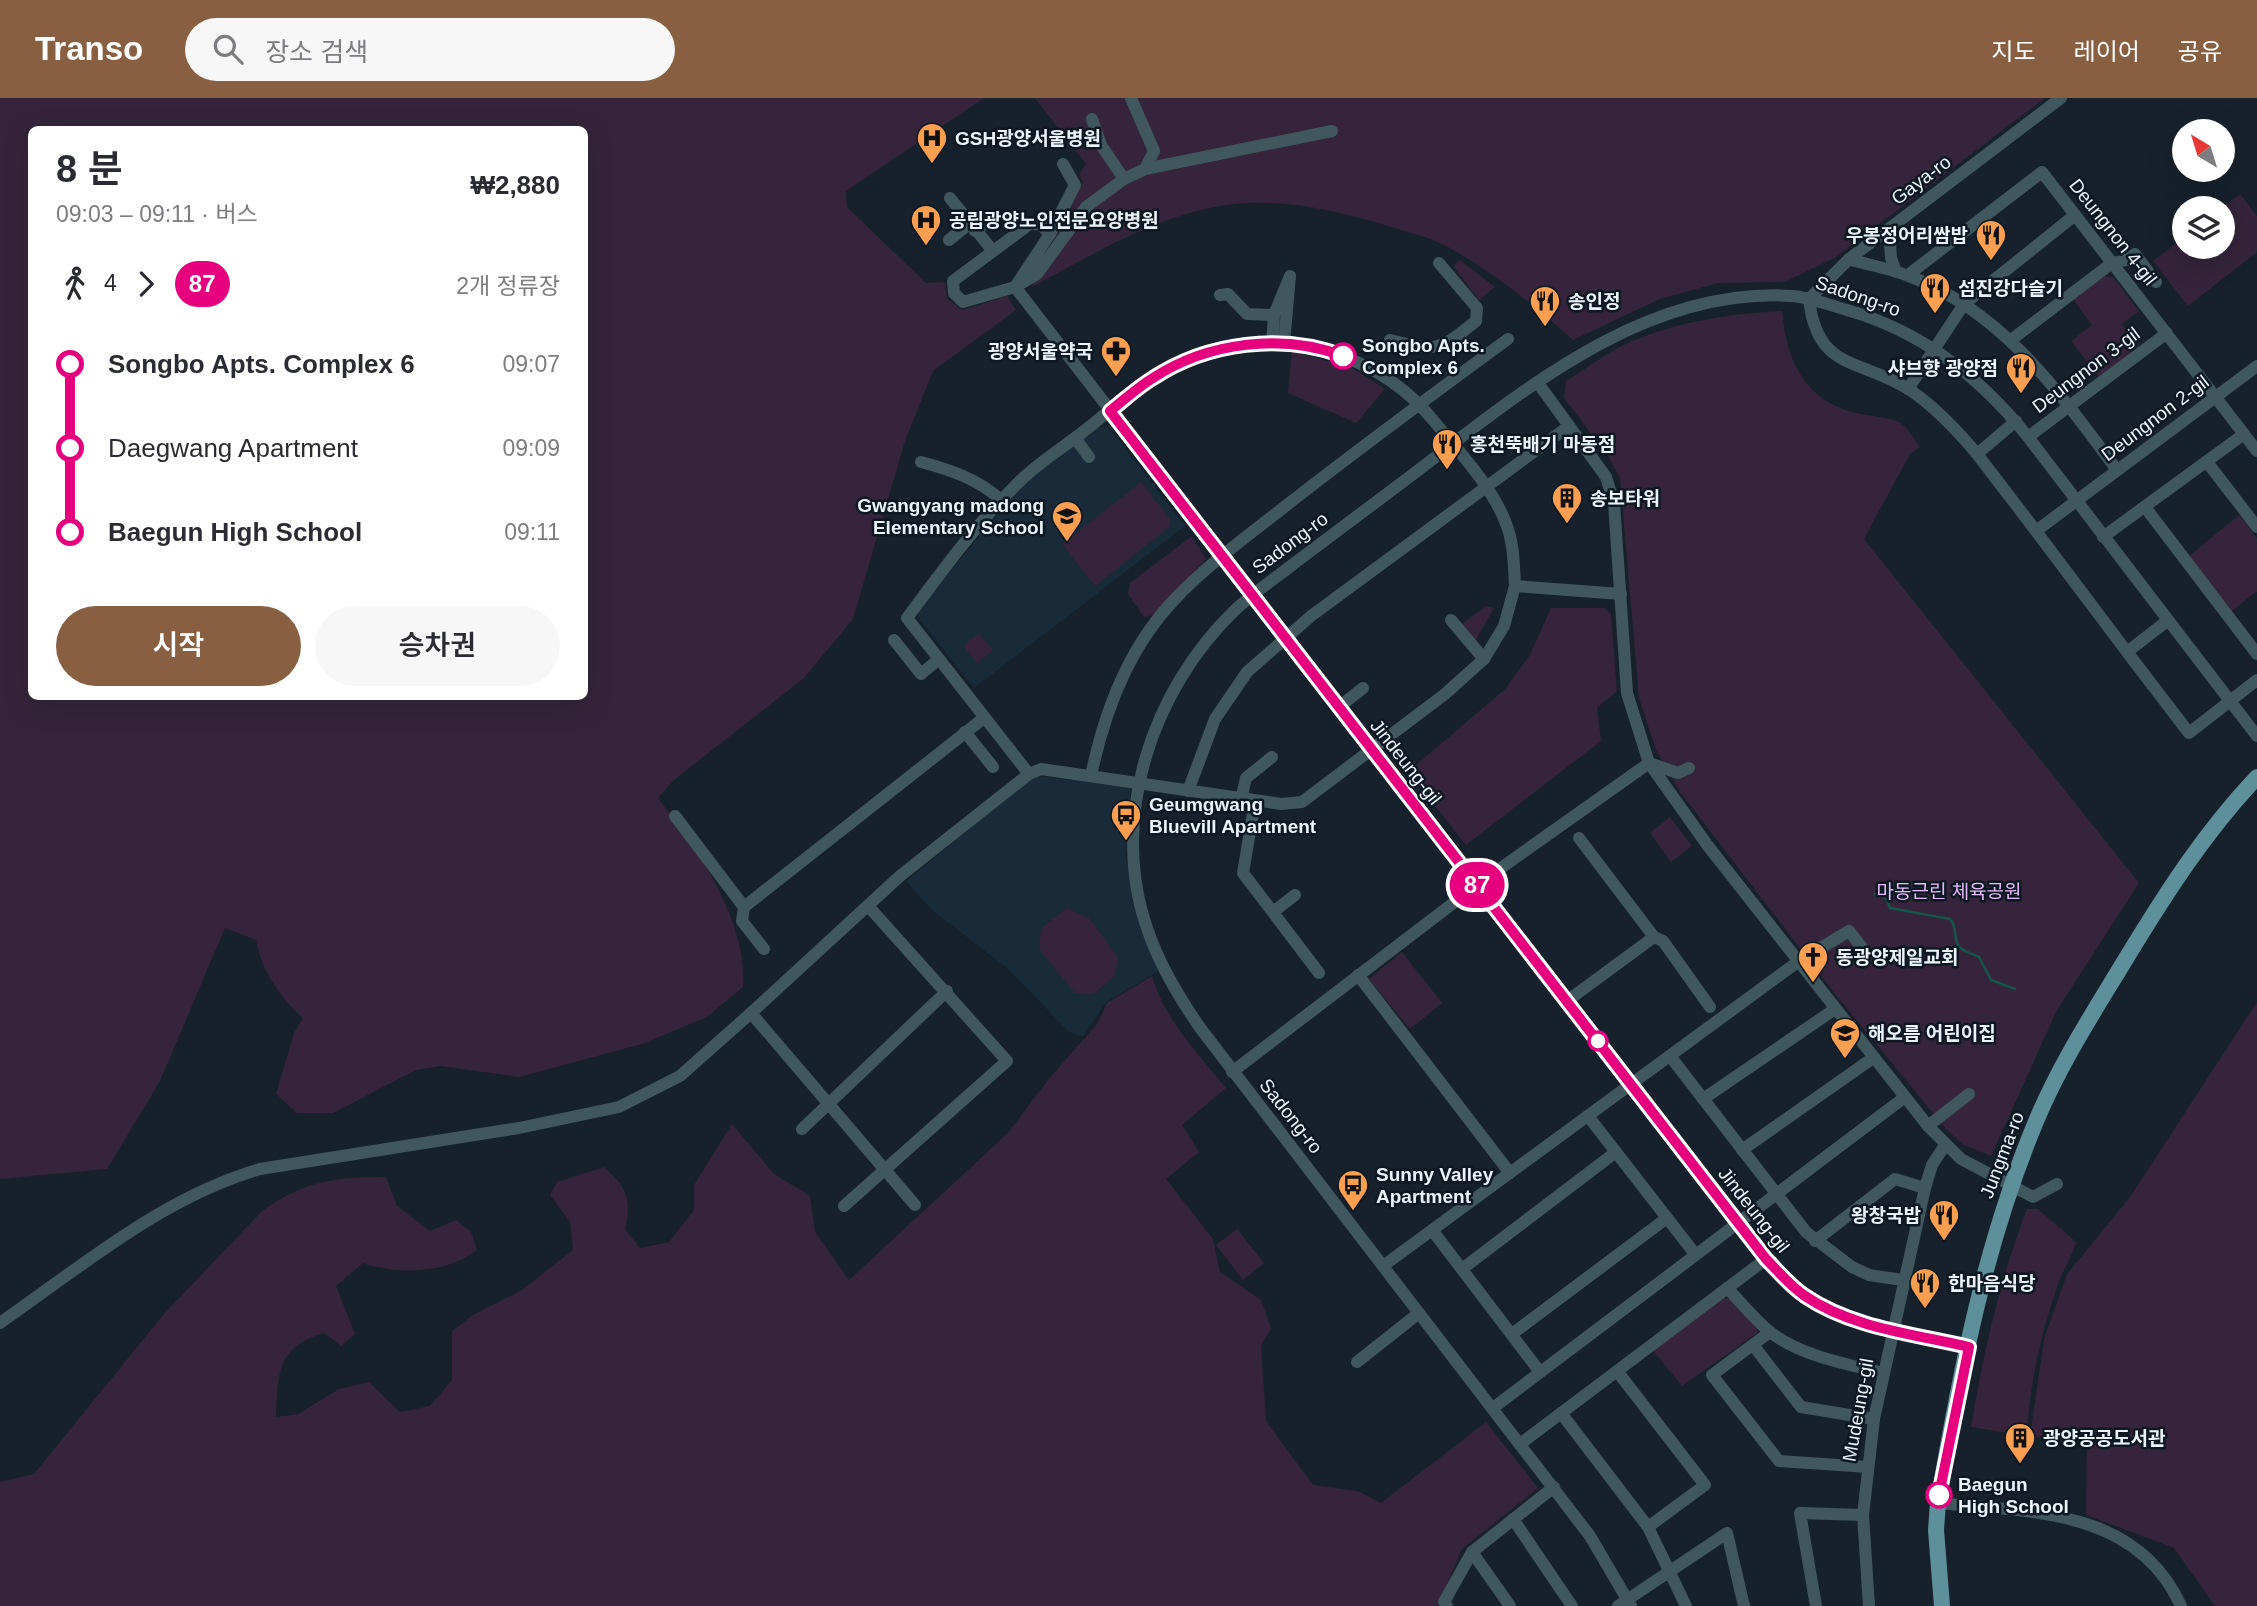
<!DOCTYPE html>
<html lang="ko">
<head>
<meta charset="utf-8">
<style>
	:root { --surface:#fff; --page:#f7f7f7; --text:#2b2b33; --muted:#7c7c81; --accent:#885f40 }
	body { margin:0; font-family:Helvetica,"Noto Sans KR",sans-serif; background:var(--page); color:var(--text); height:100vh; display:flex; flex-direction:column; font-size:26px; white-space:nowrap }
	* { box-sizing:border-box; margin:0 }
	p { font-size:23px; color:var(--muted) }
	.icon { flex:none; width:38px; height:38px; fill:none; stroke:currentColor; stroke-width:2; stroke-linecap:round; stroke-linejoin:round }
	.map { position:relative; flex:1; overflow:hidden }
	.side { position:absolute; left:28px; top:28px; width:560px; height:574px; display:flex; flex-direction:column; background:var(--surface); border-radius:10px; box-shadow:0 7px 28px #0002 }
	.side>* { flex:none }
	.badge { padding:0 14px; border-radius:23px; font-size:24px; line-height:46px }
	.needle { width:46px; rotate:322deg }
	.fabs { position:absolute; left:2172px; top:21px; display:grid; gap:14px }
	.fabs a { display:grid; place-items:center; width:63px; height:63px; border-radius:50%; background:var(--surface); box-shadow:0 7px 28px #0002; font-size:35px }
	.map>.badge { position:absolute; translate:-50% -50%; box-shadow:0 0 0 4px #fff }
	.legs { display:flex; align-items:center; gap:10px; height:77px; padding:0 28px; font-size:23px }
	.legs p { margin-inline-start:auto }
	.summary { display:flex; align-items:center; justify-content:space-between; height:119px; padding:0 28px }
	h1 { font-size:38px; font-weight:600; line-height:52px }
	.button { display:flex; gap:14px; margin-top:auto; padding:14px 28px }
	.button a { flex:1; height:80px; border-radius:42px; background:var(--accent); color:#fff; font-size:28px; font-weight:600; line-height:80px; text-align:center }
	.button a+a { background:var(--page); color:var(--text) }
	ul { padding:0 28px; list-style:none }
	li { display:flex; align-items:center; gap:24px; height:84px; font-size:26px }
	li i { display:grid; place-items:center; width:10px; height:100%; margin:0 9px; background:currentColor }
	li i::after { content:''; width:18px; height:18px; margin:-9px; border:5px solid; border-radius:50%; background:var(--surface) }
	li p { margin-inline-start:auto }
	li:first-child i { background:linear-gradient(#0000 50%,currentColor 0) }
	li:last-child i { background:linear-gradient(currentColor 50%,#0000 0) }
	header { display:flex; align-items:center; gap:42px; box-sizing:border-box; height:98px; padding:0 35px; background:var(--accent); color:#fff }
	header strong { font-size:33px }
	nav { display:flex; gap:38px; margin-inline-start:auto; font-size:24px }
	.search { width:490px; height:63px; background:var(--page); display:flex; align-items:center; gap:18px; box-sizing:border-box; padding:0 24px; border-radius:38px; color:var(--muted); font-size:26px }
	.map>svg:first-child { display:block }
	.built { fill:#192a39 }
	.green { fill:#35243b; fill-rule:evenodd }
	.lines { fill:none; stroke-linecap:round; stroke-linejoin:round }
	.stream { stroke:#15564a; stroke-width:2.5 }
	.minor { stroke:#40585d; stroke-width:12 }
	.major { stroke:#5d909b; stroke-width:16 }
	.line-1-casing { stroke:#fff; stroke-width:16 }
	.line-1 { stroke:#e6007e; stroke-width:10 }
	.stop-1-dot { fill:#fff; stroke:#e6007e; stroke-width:3.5 }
	.labels { text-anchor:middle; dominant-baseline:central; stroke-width:5; stroke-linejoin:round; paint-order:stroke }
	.poi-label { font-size:19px; font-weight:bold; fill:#ecf4fb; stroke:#0d1822; text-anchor:start }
	.street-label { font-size:19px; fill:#ecf4fb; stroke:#0d1822 }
	.stop-label { font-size:19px; font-weight:bold; fill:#ecf4fb; stroke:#0d1822; text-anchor:start }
	.park-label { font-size:19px; fill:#e6bbf9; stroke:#0d1822 }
</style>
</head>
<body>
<header>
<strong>Transo</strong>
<div class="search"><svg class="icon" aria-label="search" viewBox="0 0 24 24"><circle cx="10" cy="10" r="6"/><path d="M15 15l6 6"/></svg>장소 검색</div>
<nav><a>지도</a><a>레이어</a><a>공유</a></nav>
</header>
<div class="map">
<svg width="2257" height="1508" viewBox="0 0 2257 1508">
	<rect width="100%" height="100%" fill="#16212c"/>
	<g class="built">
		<polygon points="1098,329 1109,329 1185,428 974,590 920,522 918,512 1023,386"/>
		<polygon points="1034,678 1131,688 1125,758 1159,873 1106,904 1083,939 1069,934 1007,870 932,812 906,783"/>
	</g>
	<g class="green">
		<path d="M0,0H984L846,93L847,109L926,185L945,184L947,201L963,212L1007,198L1016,212L933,273L905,343L853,521L804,580L674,682L658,700C697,752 748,821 743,889L707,919L642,946L519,979L441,968L416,972L333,1015H297L276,996L294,935L303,920C281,901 261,872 256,842L225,830L160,983L107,1071L0,1081ZM32,32H584V598H32Z"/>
		<path d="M1035,0H2045L1836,159L1785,184L1718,185L1660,201L1573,242C1535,207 1495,176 1450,150C1430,139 1407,134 1385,127C1321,109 1263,95 1197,113C1139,128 1086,160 1034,188L1031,185L1083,84L1079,76L1086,66Z"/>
		<polygon points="2240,96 2257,118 2257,154 2188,208 2153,163 2184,139 2184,149 2222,149 2221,110"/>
		<polygon points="1460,162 1495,189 1479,202 1453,168"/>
		<polygon points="2103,178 2113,179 2139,213 2122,226 2139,248 2099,279 2071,243 2092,227 2073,201"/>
		<path d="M1782,213C1786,262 1805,303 1856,315C1870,318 1887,319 1899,324C1907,328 1915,342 1920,349L1910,356L1864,441L2139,785L2057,912L1991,1058L1962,1046L1946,1031L1835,896L1680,694L1656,652L1639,600L1620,380L1608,358L1564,300L1566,283C1583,273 1599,260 1616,251C1667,225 1726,216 1782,213Z"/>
		<polygon points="1292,253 1352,270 1385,291 1356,325 1288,295"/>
		<polygon points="1141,384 1170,421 1170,428 1095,488 1062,446"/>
		<polygon points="2239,417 2257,440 2257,493 2232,513 2189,458"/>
		<polygon points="1192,438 1206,461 1153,517 1144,519 1128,496 1130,485"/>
		<polygon points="1486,508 1494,510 1475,543 1462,526"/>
		<polygon points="1551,510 1605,510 1611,516 1617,593 1597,610 1601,643 1466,747 1408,674 1504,592 1530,557"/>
		<polygon points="979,535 993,552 977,565 963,548"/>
		<polygon points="1670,719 1692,748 1671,764 1650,735"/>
		<polygon points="1067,810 1089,820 1118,859 1115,878 1093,896 1075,895 1039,851 1041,830"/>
		<polygon points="1402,854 1442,905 1410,931 1369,881"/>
		<path d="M1152,878C1164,920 1198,956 1226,990L1182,1027L1199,1054L1166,1081L1213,1141L1220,1174L1261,1202L1271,1230L1261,1248L1266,1323L1313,1387L1358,1393L1381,1405L1486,1324L1538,1390L1462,1451L1437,1508H0V1384L34,1376L163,1217L262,1113C303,1083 336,1079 386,1079L397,1108L430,1133L456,1122L471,1134L477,1152C447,1176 398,1177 363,1165L336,1188L355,1236L341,1248L324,1235C277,1249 278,1275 276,1319L298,1316L339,1291L369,1284L400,1314L430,1308L452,1282V1233L473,1217L522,1192L573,1152L570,1124L550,1097L557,1084L604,1069C627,1089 632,1101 625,1131L640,1150L669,1144L694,1112V1087L732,1026L774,1076L810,1098L815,1134L849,1182L1008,1035L1047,983L1098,925L1107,905Z"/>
		<polygon points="2257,904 2257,1508 2215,1508 2174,1450 2086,1417 2087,1344 2030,1338 2044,1241 2067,1176 2130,1099"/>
		<path d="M2027,1111H2038L2076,1144C2072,1160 2062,1173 2057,1189C2041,1237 2029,1287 2027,1338L1971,1329C1984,1253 1999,1184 2027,1111Z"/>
		<polygon points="1237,1131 1264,1165 1243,1182 1216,1147"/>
		<polygon points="1723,1199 1730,1201 1758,1228 1757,1235 1682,1288 1654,1254 1655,1249"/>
	</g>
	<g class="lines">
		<path class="stream" d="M1875,796L1886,800L1890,810L1950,821C1959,830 1951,845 1963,852C1967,855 1974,856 1979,859L1991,882L2015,891"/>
		<g class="minor">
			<polyline points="1131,0 1154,53 1145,71"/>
			<polyline points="1124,81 1145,71 1332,33"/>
			<polyline points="950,100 993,153"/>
			<polyline points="1889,131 1891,160 1896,174"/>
			<polyline points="975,133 993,119"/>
			<polyline points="1050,136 1075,87 1063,66"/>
			<polyline points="949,142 970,125"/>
			<path d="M1849,161C1868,167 1888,170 1906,177C2001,211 2060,295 2117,372"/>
			<polyline points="1908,177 2042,74 2257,353"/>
			<path d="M1015,189L1766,1161C1778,1174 1790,1188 1805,1198C1852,1230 1914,1236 1969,1249"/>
			<polyline points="1015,189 1050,136 1041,127 1031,125 953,183 954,195 963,204 1015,189 1037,176 1086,109 1124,81 1101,47 1092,21"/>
			<polyline points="1220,197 1228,196 1247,216 1274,217"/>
			<polyline points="1809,201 1849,161 2061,0"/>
			<path d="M1809,201C1817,274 1861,260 1910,292C1935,309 1957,332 1977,356"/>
			<path d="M1390,242C1437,254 1439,253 1476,223L1477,210L1439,165"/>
			<polyline points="2011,242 2112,165 2126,162 2135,156 2156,184"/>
			<polyline points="1272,246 1274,217 1290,178 1284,245"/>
			<polyline points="1538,285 1606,379 1614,405 1627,595 1649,665 1708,748 1928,1028 1961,1061 2033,1099 2057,1086"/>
			<polyline points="1908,291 1964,206 2075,117"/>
			<polyline points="2016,323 1977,356 2036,433"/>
			<polyline points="2028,339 2167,235"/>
			<polyline points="1075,340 1089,359"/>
			<path d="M921,364C951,372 978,381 1001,402"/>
			<polyline points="2207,364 2257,429"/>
			<polyline points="2145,409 2257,556"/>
			<polyline points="2103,439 2244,336"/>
			<path d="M1515,488L1504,528L1484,561L1445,596L1302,704L1281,706L1041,671L1029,676L907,520C942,473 976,426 1018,385C1037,365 1063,350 1084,333C1108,315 1130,292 1156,278C1248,226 1364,238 1433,322C1459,354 1495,391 1508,431C1514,449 1514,470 1515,488L1621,496"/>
			<polyline points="1451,522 1484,561"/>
			<polyline points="2167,523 2127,554 2189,635 2257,582"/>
			<polyline points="894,542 921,576 939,561"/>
			<polyline points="2127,554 2036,433 2257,268"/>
			<polyline points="1339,609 1363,590"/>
			<polyline points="965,634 993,669"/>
			<path d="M1091,678C1104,615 1129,549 1174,502C1206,468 1246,439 1283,410C1357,352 1433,296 1508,241"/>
			<polyline points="1188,693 1215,621 1247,574 1311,518 1569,328"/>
			<polyline points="1241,702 1246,680 1272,659"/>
			<polyline points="1255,704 1243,775 1319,875"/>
			<polyline points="675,718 744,809 742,823 764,851"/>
			<polyline points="1579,740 1654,839"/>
			<polyline points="744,809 984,620"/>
			<polyline points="1273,814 1295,797"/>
			<polyline points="1358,877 1510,1075"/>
			<polyline points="1567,903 1654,839 1663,843 1710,909"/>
			<polyline points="1670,958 1806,1134 1852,1169 1869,1177 1903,1182"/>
			<polyline points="1232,974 1477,787 1649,665 1678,675 1689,670"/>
			<polyline points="1703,1001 1835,911"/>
			<polyline points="1588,1018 1695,1156"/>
			<polyline points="1928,1028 1969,996"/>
			<polyline points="802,1031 947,893"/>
			<polyline points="1742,1052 1873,960"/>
			<polyline points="915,1107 751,915 900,778 1029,676"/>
			<polyline points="844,1108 1007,963 869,809"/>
			<polyline points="1432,1132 1540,1274"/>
			<polyline points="1815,1143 1895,1081 1925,1090"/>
			<polyline points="1383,1168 1799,863 1849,833 1864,852"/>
			<polyline points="1462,1171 1616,1054"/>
			<path d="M1727,1190C1741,1204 1754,1221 1770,1234C1801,1258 1846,1266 1884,1275"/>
			<path d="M0,1225C82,1168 163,1099 260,1071L519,1030L619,1009L680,978L751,915"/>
			<polyline points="1770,1234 1712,1277 1779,1363 1868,1369"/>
			<polyline points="1512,1236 1667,1120"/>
			<polyline points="1753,1247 1801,1309 1874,1321"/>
			<polyline points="1357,1264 1419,1215"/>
			<polyline points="1617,1273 1705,1387 1648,1429"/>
			<polyline points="1493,1310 1905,999"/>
			<polyline points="1561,1315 1648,1429 1686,1508"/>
			<polyline points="1520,1346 1766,1161"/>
			<path d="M1938,1405C2029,1414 2137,1410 2181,1508"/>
			<polyline points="1513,1421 1572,1508"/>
			<polyline points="1472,1454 1510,1508"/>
			<polyline points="1447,1508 1444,1504 1472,1454 1554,1389"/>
			<polyline points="1618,1508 1727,1435 1744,1508"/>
			<path d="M1631,1508L1590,1438L1201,931C1180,901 1160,868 1148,833C1108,721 1152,592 1235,512C1254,494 1276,480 1296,464C1333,436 1371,408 1408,380C1520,295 1644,188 1793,198C1811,200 1830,207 1847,212C1921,233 1981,280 2028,339L2257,638"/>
			<polyline points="1816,1508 1800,1415 1863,1417"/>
			<polyline points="1869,1508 1863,1417 1874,1321 1925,1090 1932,1067 1945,1047"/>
		</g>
		<path class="major" d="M1942,1508L1936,1432L1938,1405C1960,1275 1985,1144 2037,1021C2061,964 2095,912 2127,859C2166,795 2205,734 2257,679"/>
	</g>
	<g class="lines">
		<g class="line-1-casing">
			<path id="line-1" d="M1343,258C1282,235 1208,244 1153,280C1138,289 1124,302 1110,313L1766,1161C1778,1173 1790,1188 1805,1198C1852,1230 1914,1236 1969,1249L1939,1397"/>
		</g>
		<use href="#line-1" class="line-1"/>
	</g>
	<defs>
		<g id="hospital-pin" transform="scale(1.575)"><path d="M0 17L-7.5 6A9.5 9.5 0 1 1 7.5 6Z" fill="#fa9f4f" stroke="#0d1822"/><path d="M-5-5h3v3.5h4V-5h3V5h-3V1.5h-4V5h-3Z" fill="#111"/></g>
		<g id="restaurant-pin" transform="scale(1.575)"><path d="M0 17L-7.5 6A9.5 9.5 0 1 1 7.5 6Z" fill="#fa9f4f" stroke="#0d1822"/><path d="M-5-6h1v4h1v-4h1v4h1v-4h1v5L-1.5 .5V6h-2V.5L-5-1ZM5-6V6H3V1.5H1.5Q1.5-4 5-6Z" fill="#111"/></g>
		<g id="pharmacy-pin" transform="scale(1.575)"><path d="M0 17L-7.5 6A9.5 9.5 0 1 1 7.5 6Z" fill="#fa9f4f" stroke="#0d1822"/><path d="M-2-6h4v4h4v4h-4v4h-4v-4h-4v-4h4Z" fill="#111"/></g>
		<g id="building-pin" transform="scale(1.575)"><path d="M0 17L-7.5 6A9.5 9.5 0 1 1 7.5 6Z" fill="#fa9f4f" stroke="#0d1822"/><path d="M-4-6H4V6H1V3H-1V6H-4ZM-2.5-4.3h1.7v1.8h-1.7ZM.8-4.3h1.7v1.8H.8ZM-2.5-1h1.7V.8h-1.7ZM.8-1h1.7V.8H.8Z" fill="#111"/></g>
		<g id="school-pin" transform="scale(1.575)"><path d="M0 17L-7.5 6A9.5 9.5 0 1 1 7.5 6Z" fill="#fa9f4f" stroke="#0d1822"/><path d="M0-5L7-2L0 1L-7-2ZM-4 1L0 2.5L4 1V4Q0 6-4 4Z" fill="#111"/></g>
		<g id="bus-pin" transform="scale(1.575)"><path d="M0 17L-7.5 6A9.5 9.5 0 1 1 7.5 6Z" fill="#fa9f4f" stroke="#0d1822"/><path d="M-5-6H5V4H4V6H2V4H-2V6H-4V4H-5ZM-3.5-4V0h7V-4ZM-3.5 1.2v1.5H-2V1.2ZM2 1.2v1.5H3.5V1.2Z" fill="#111"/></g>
		<g id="church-pin" transform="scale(1.575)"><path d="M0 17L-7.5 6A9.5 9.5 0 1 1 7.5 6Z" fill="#fa9f4f" stroke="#0d1822"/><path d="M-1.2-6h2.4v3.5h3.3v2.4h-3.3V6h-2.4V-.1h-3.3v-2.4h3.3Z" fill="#111"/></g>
	</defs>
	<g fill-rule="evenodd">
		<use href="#hospital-pin" x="932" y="40"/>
		<use href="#hospital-pin" x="926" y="122"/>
		<use href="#restaurant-pin" x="1991" y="137"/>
		<use href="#restaurant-pin" x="1935" y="190"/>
		<use href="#restaurant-pin" x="1545" y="203"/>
		<use href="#pharmacy-pin" x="1116" y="253"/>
		<use href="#restaurant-pin" x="2021" y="270"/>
		<use href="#restaurant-pin" x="1447" y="346"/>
		<use href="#building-pin" x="1567" y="400"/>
		<use href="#school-pin" x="1067" y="418"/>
		<use href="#bus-pin" x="1126" y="717"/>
		<use href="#church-pin" x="1813" y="859"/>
		<use href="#school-pin" x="1845" y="935"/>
		<use href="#bus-pin" x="1353" y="1087"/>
		<use href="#restaurant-pin" x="1944" y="1117"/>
		<use href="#restaurant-pin" x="1925" y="1185"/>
		<use href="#building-pin" x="2020" y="1340"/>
	</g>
	<g class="stop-1-dot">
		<circle cx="1343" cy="258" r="12"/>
		<circle cx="1598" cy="943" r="9"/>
		<circle cx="1939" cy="1397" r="12"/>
	</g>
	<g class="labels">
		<g class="poi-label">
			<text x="955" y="40">GSH광양서울병원</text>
			<text x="949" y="122">공립광양노인전문요양병원</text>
			<text x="1968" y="137" text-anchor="end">우봉정어리쌈밥</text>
			<text x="1958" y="190">섬진강다슬기</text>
			<text x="1568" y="203">송인정</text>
			<text x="1093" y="253" text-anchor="end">광양서울약국</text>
			<text x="1998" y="270" text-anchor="end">샤브향 광양점</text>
			<text x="1470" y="346">홍천뚝배기 마동점</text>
			<text x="1590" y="400">송보타워</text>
			<text x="1044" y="407" text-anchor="end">Gwangyang madong<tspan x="1044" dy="22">Elementary School</tspan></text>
			<text x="1149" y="706">Geumgwang<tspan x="1149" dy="22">Bluevill Apartment</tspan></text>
			<text x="1836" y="859">동광양제일교회</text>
			<text x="1868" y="935">해오름 어린이집</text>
			<text x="1376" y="1076">Sunny Valley<tspan x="1376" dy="22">Apartment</tspan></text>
			<text x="1921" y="1117" text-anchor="end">왕창국밥</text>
			<text x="1948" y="1185">한마음식당</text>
			<text x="2043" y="1340">광양공공도서관</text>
		</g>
		<g class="street-label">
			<text transform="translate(1921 82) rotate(-37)">Gaya-ro</text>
			<text transform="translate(2113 134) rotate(52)">Deungnon 4-gil</text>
			<text transform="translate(1858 198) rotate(19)">Sadong-ro</text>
			<text transform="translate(2086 272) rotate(-37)">Deungnon 3-gil</text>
			<text transform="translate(2155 320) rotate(-37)">Deungnon 2-gil</text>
			<text transform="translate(1290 445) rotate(-37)">Sadong-ro</text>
			<text transform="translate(1406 664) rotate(52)">Jindeung-gil</text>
			<text transform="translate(1291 1018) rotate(52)">Sadong-ro</text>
			<text transform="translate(2002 1057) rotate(-69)">Jungma-ro</text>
			<text transform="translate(1754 1112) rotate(52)">Jindeung-gil</text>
			<text transform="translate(1858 1312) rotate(-80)">Mudeung-gil</text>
		</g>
		<g class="stop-label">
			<text x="1362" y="247">Songbo Apts.<tspan x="1362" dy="22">Complex 6</tspan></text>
			<text x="1958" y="1386">Baegun<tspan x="1958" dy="22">High School</tspan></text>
		</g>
		<g class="park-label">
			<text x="1949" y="793">마동근린 체육공원</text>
		</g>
	</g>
</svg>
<div class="fabs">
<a><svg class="needle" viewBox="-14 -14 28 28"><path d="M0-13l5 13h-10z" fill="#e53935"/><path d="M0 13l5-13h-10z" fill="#7c7c81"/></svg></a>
<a><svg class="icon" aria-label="layers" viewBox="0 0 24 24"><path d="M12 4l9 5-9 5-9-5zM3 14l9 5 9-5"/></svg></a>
</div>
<b class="badge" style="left:1477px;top:787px;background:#e6007e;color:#fff">87</b>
<section class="side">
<div class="summary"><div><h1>8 분</h1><p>09:03 – 09:11 · 버스</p></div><b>₩2,880</b></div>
<div class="legs"><svg class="icon" aria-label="walk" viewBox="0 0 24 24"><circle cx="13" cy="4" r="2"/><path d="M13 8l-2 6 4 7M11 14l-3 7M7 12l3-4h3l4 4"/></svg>4<svg class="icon" aria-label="forward" viewBox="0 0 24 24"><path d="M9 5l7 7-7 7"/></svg><b class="badge" style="background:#e6007e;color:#fff">87</b><p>2개 정류장</p></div>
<ul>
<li><i style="color:#e6007e"></i><b>Songbo Apts. Complex 6</b><p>09:07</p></li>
<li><i style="color:#e6007e"></i><span>Daegwang Apartment</span><p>09:09</p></li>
<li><i style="color:#e6007e"></i><b>Baegun High School</b><p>09:11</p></li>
</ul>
<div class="button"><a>시작</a><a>승차권</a></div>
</section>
</div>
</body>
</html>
